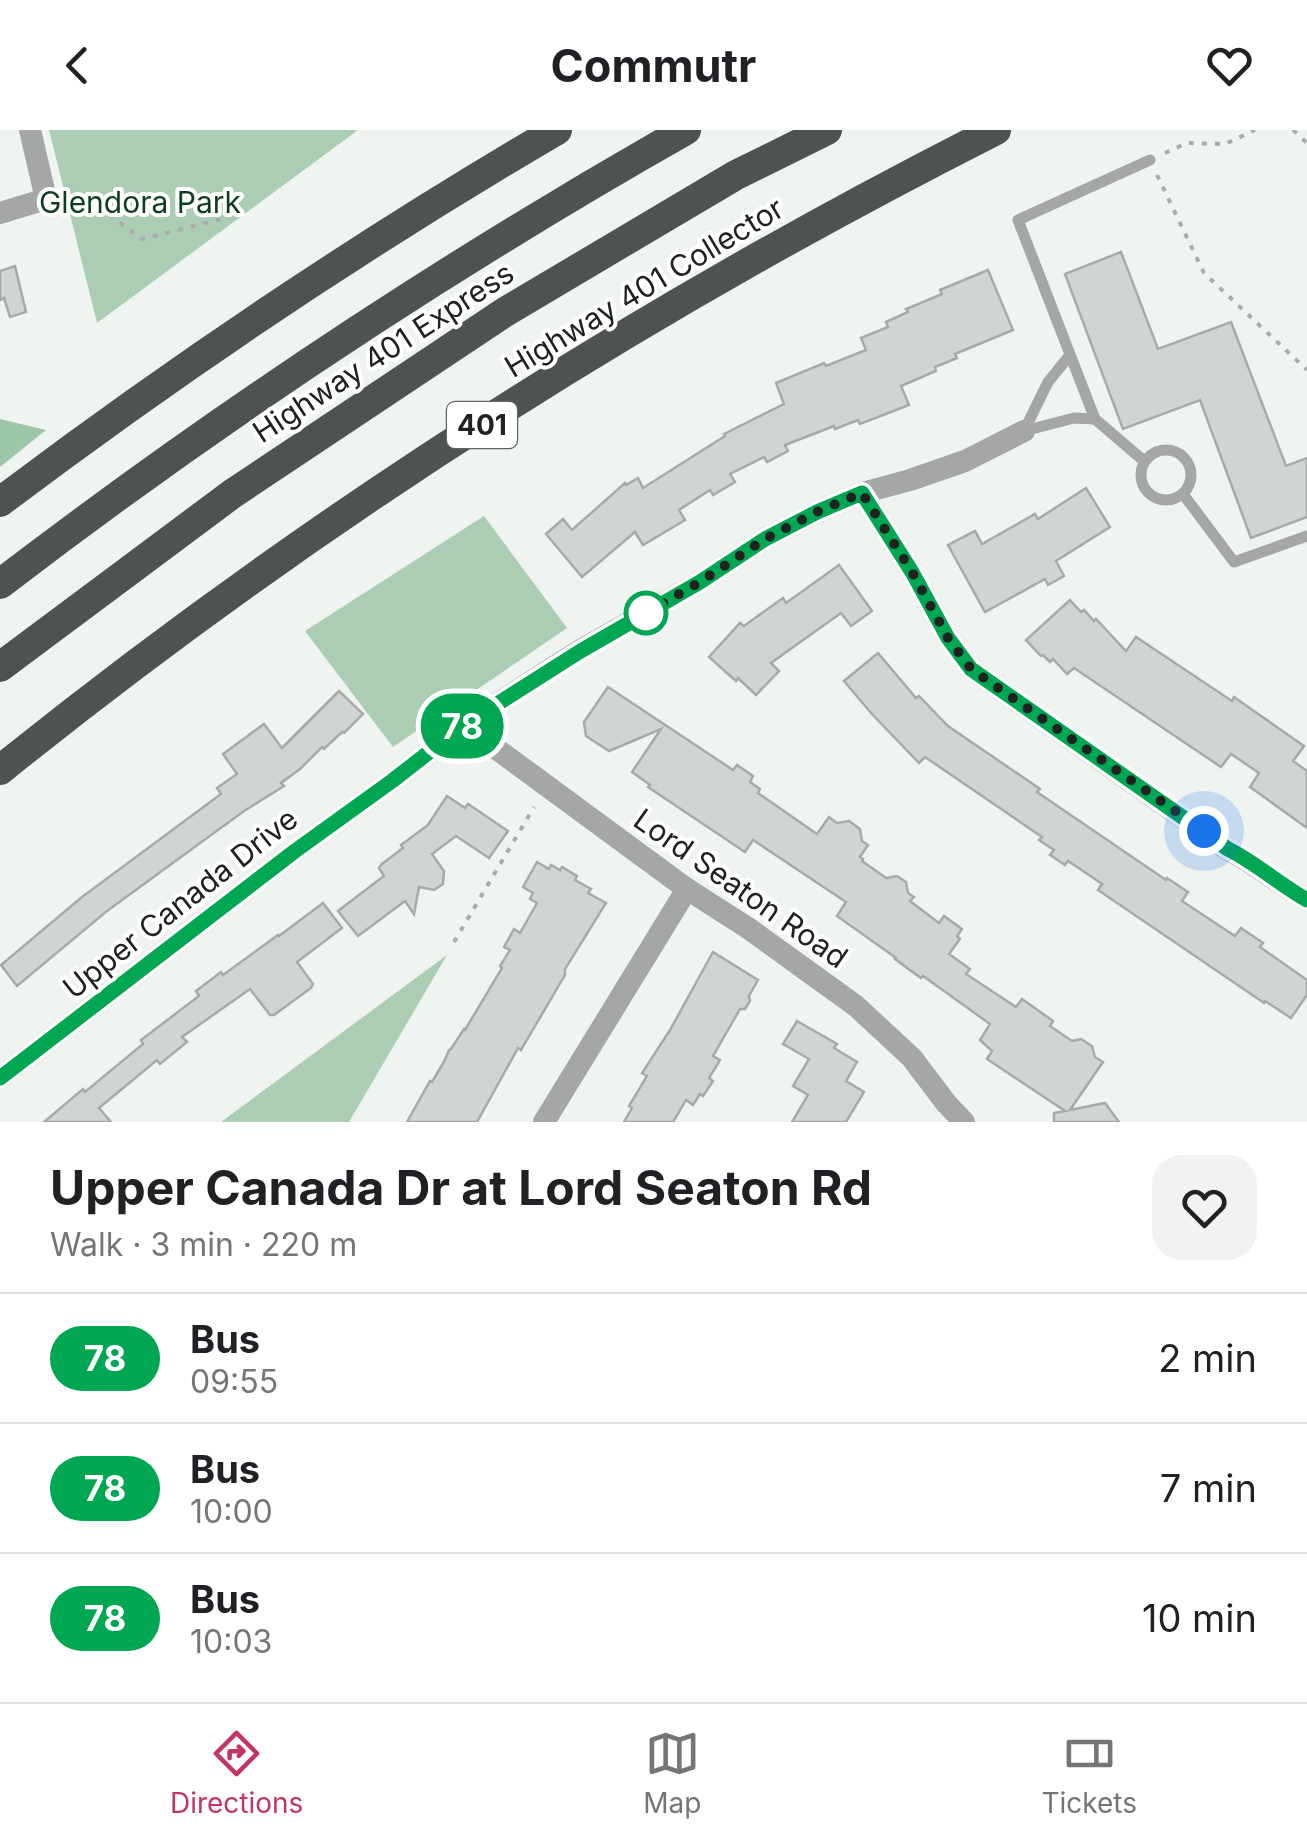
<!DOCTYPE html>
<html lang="en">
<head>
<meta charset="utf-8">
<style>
	:root { --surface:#fff; --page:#f2f2f2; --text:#202124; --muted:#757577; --line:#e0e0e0; --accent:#c13567 }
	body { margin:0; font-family:Inter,sans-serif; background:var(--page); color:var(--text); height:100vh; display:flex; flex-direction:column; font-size:38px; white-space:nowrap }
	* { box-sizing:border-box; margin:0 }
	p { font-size:32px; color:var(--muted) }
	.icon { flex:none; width:55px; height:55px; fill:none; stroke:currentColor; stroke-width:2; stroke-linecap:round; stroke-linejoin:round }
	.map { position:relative; height:992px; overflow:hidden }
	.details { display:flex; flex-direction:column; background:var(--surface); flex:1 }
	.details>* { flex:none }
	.badge { padding:0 20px; border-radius:32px; font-size:35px; line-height:65px }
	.you { position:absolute; width:50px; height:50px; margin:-25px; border:8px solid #fff; border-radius:50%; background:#1a73e8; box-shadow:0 0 0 15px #1a73e833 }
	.map>.badge { position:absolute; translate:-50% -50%; box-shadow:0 0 0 5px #fff }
	.round { display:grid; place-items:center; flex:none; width:105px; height:105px; border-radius:30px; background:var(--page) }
	.overview { display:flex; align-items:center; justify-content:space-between; height:170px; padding:0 50px }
	h1 { font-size:48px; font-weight:700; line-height:75px }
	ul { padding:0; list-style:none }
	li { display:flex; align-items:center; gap:30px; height:130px; padding:0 50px; border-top:2px solid var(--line) }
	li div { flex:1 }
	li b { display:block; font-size:38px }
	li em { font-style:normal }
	li .badge { min-width:110px; font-weight:700; text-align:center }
	header { display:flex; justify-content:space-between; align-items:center; height:130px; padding:0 50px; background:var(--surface); font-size:45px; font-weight:700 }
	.menu { display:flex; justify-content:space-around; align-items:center; height:140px; border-top:2px solid var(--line); background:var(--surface); font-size:28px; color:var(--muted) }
	.menu a { display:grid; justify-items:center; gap:5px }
	.menu .selected { color:var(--accent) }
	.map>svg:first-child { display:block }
	.green { fill:#abcdb4 }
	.forest { fill:#9ec6a9 }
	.building { fill:#d0d5d1; stroke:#a6aba7; stroke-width:2.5 }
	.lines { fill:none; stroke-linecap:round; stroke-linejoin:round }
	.path { stroke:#a9acaa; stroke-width:4; stroke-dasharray:5 8; stroke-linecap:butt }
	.lane { stroke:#a5a7a6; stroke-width:11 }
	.street { stroke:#a5a7a6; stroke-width:22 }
	.highway { stroke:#4f5350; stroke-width:30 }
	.line-casing { stroke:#fff; stroke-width:22 }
	.line { stroke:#00a651; stroke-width:15 }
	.walk { stroke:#202221; stroke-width:10; stroke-dasharray:0 18 }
	.stop-dot { fill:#fff; stroke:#00a651; stroke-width:5 }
	.labels { text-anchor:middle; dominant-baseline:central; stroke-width:8; stroke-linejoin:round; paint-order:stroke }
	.shield { fill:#fff; stroke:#636464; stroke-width:2.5 }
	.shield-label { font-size:28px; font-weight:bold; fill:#202221 }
	.park-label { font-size:30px; fill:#0d3d21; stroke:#fff }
	.street-label { font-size:30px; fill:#202221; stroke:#fff }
</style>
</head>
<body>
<header><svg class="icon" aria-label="back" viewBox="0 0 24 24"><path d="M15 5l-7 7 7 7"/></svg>Commutr<svg class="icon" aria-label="heart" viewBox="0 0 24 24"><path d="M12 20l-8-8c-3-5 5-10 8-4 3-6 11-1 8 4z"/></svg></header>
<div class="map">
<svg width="1307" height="992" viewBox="0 0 1307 992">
	<rect width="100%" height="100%" fill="#f0f4f1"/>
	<g class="green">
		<polygon points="49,0 358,0 97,193"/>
		<polygon points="484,386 567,498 393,617 305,501"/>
		<polygon points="447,825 349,992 221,992"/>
	</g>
	<polygon class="forest" points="0,289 46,300 0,337"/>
	<g class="building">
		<polygon points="1121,122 1158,219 1231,192 1286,336 1307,328 1307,387 1251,408 1200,270 1123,299 1065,144"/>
		<polygon points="15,136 26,182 10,187 4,168 0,170 0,141"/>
		<polygon points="988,140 1013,200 955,224 957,228 935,237 936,241 901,256 909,275 860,294 858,290 835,299 834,296 785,315 788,321 767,332 764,327 730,344 735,352 713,365 710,360 679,380 685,390 643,415 635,402 582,447 546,404 563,389 572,400 625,353 626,355 638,348 643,358 725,306 724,304 784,274 776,253 824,233 826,236 866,220 861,208 888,197 886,192 908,182 906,179 942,164 940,160"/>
		<polygon points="1086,358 1110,397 1056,431 1064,446 1048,455 1045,449 985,482 948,415 975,401 982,414 1035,384 1038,389"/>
		<polygon points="839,435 872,481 851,496 841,483 771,533 779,541 756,565 738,548 736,551 709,527 740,493 744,496 783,468 786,473"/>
		<polygon points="1070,470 1081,482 1084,480 1094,491 1096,489 1126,521 1136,507 1232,571 1234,567 1304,616 1293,631 1307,641 1307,698 1250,657 1259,643 1231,624 1221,637 1074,538 1067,544 1053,529 1050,532 1043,525 1041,526 1026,510"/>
		<polygon points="878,523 916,568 919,566 948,596 1040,659 1037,662 1166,750 1167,748 1188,762 1182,771 1235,806 1241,798 1263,813 1260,817 1307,850 1307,865 1291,888 1265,871 1264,873 1098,760 1102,754 1086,743 1068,731 1065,735 1050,725 1054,720 1039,710 1042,707 925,627 919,633 871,583 844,551"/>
		<polygon points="608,557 733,640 737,635 753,646 750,652 760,659 758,663 817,704 829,687 837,693 849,691 860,699 862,711 868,715 860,727 863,729 862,731 886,748 897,746 906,752 908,763 914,767 910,771 939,793 944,786 962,799 957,806 960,809 949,824 970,839 966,844 1016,877 1022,869 1053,891 1050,896 1072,911 1081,909 1092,916 1095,927 1103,932 1070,980 1105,973 1119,992 1054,992 1054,983 1065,981 987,929 992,921 980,910 990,894 923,846 921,848 895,829 896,828 837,786 846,772 753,710 745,722 648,657 650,655 632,642 661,599 609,621 586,606 584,592"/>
		<polygon points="339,561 363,584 344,603 342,602 324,619 322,617 300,639 281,653 284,656 244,681 107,781 17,856 1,835 82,767 221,664 217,658 237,644 223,624 264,594 282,618"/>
		<polygon points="447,666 465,678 468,674 508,701 489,728 456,706 432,724 444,741 443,754 434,760 419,757 414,784 405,771 358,806 338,781 384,746 379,738 382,734 403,718 401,715 428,695"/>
		<polygon points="537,732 549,739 551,735 560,740 562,737 577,746 575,750 591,759 588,763 606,773 565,839 565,845 521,920 518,918 477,992 407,992 430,951 432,952 445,930 449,920 451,919 464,899 465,900 502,838 500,836 510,820 504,817 514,799 520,803 537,773 530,769 533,763 523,757"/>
		<polygon points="323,773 342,798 297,832 313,854 311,858 274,885 270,885 250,859 182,907 187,912 160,934 157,930 99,978 111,992 44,992 83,959 85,962 143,914 141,910 199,866 196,861 221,842 223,845 278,805 279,806"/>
		<polygon points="713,822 758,850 749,866 750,871 745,879 740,879 713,926 720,930 709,948 713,951 703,966 700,964 693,975 686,970 673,992 624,992 632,978 629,976 647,946 642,943 670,900"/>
		<polygon points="797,891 837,914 834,918 857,932 846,951 864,962 846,992 792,992 808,965 793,956 809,929 783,914"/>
	</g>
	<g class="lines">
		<g class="path">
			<polyline points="1293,0 1307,13"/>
			<polyline points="1165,23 1187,13 1225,14 1255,0"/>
			<polyline points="1157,45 1204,143 1307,240"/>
			<polyline points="65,58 86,67 142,109 222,89"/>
			<polyline points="454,812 534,677"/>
		</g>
		<g class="lane">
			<polyline points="1024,301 1048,252 1070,225"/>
			<polyline points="1024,301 1074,288 1095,289"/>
			<circle cx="1166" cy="345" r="25"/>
			<polyline points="1144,331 1095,289 1018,90 1150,30"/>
			<polyline points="1183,364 1234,432 1307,406"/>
		</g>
		<g class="street">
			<polyline points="0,83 46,69 30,0"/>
			<path d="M862,363L912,442L948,508L971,539L1227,719C1256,734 1279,754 1307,770"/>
			<polyline points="464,595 687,759 748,798 856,876 912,928 946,973 964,992"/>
			<polyline points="0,948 295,721 392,651 464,595 579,521 700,452 765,409 817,382 862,363 910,350 965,331 1024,301"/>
			<polyline points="544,992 687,759"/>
		</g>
		<g class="highway">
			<path d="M0,372C179,237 364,113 557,0"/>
			<path d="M0,454C218,287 448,135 686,0"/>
			<polyline points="0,537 232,364 505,182 736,45 827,0"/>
			<path d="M0,640C308,392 644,178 996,0"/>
		</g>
	</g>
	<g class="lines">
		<g class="line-casing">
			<path id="line" d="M0,948L295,721L392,651L464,595L579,522L700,452L765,409L817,382L862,363L912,442L948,508L971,539L1228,719C1256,733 1279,754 1307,770"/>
		</g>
		<use href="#line" class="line"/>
		<polyline class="walk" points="646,483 639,487 700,452 765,409 817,382 862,363 912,442 948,508 971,539 1204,701"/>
	</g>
	<circle class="stop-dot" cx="646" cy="483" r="20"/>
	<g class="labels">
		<rect class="shield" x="447" y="272" width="70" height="46" rx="8"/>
		<g class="shield-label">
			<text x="482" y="295">401</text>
		</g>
		<g class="park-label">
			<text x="140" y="72">Glendora Park</text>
		</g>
		<g class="street-label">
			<text transform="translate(644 157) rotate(-31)">Highway 401 Collector</text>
			<text transform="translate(383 222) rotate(-33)">Highway 401 Express</text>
			<text transform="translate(741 758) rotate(35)">Lord Seaton Road</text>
			<text transform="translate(180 773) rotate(-38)">Upper Canada Drive</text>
		</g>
	</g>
</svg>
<div class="you" style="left:1204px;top:701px"></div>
<b class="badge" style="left:462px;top:596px;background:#00a651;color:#fff">78</b>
</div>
<section class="details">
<div class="overview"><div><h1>Upper Canada Dr at Lord Seaton Rd</h1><p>Walk · 3 min · 220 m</p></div><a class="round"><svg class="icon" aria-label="heart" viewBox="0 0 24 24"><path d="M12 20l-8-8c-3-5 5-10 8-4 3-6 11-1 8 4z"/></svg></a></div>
<ul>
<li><span class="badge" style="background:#00a651;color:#fff">78</span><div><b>Bus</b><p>09:55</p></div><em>2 min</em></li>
<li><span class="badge" style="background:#00a651;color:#fff">78</span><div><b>Bus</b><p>10:00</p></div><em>7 min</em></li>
<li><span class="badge" style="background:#00a651;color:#fff">78</span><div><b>Bus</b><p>10:03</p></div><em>10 min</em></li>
</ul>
</section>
<nav class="menu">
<a class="selected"><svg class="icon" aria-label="directions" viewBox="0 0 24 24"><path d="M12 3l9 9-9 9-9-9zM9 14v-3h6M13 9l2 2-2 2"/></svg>Directions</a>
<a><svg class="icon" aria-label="map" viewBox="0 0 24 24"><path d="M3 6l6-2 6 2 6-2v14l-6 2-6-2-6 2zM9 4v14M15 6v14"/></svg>Map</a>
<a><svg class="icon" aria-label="tickets" viewBox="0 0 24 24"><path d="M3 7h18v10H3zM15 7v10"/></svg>Tickets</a>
</nav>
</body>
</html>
